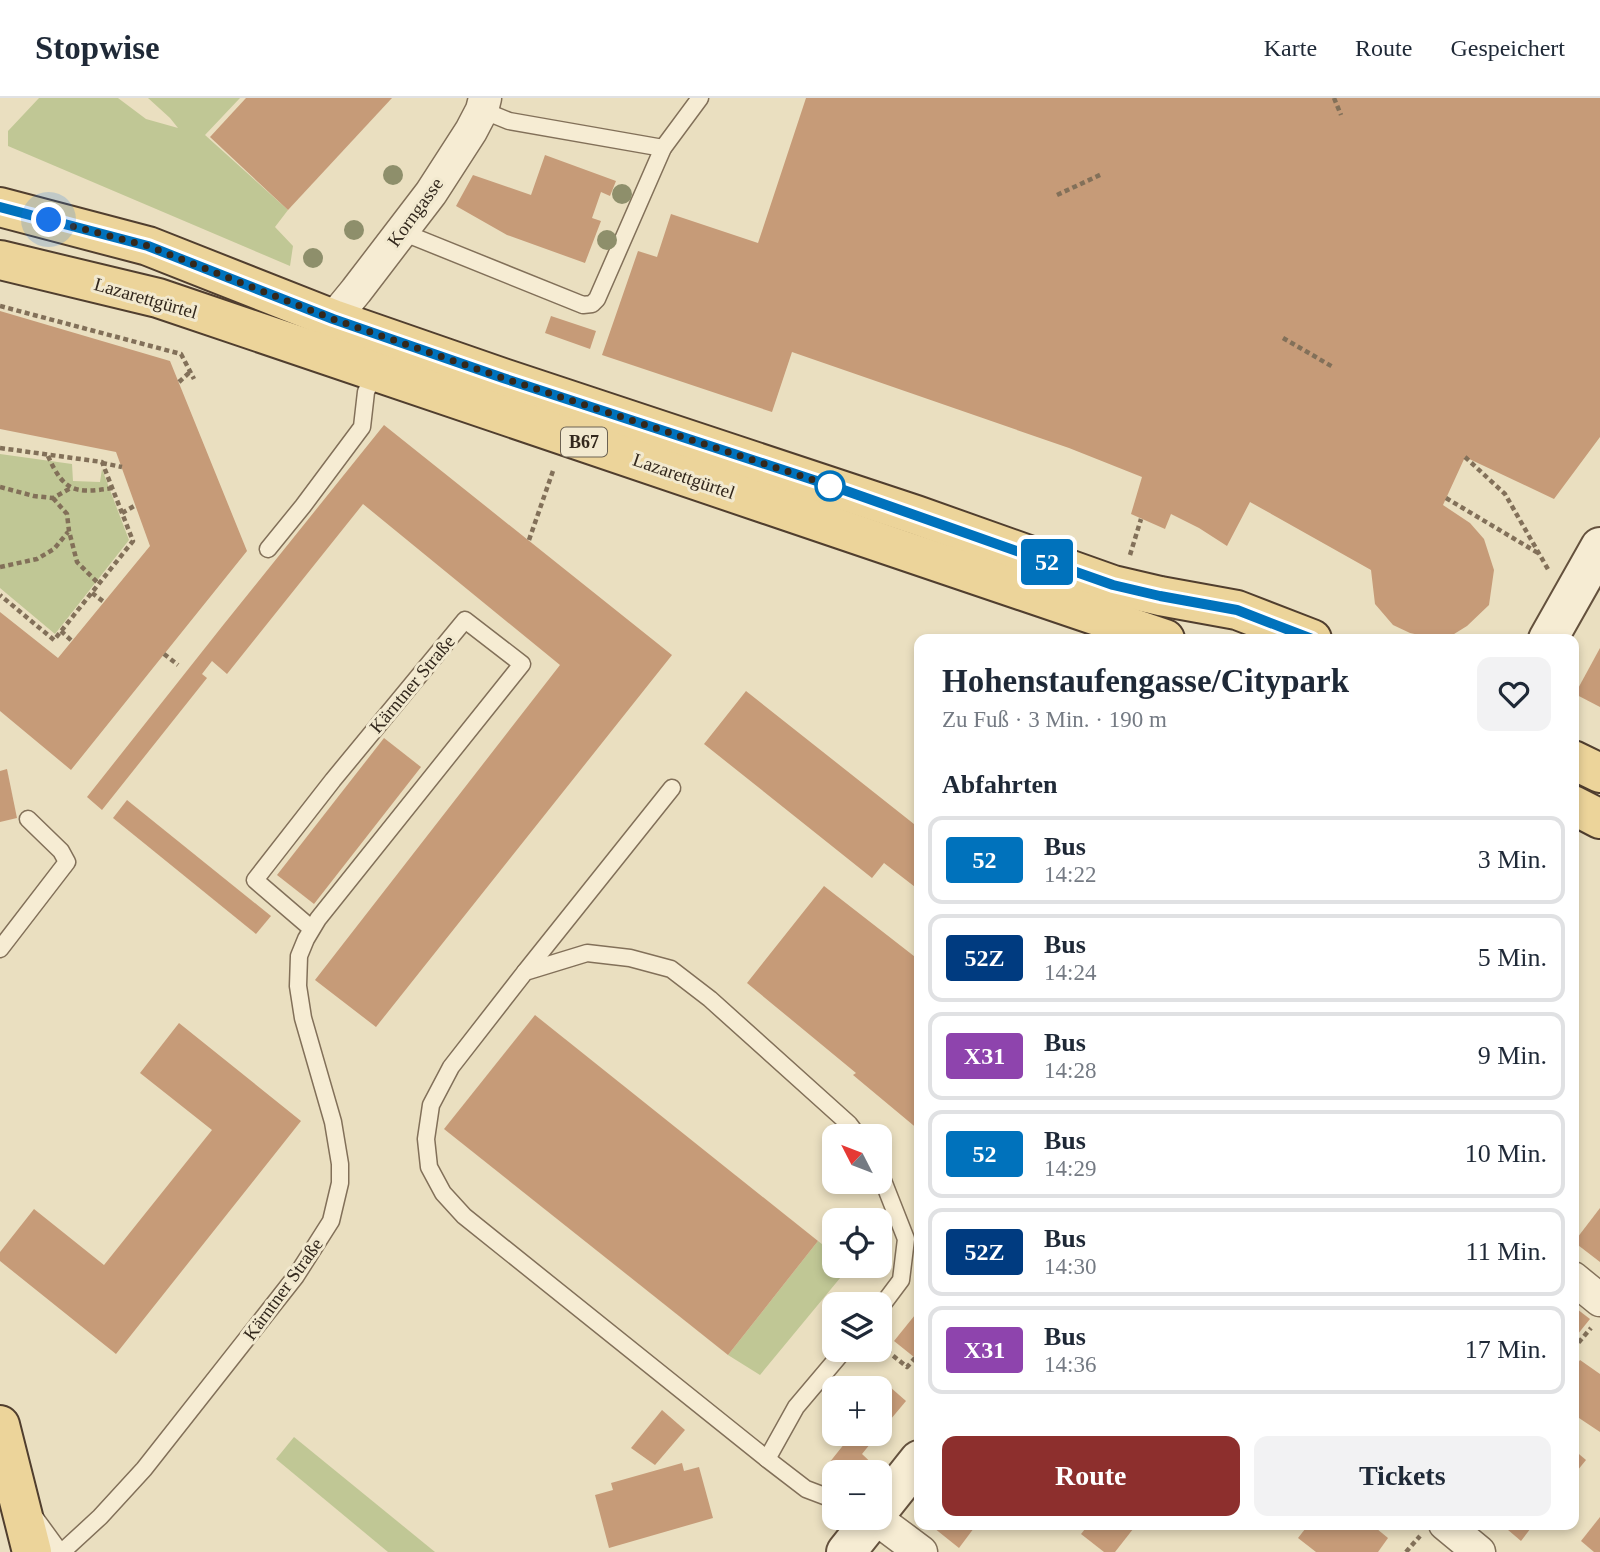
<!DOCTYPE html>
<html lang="de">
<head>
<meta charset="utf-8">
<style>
	:root { --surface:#fff; --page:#f2f2f3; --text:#1f2937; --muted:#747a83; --line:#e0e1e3; --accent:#8d2f2d }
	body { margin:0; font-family:Georgia,serif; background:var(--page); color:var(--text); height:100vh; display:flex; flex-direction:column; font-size:26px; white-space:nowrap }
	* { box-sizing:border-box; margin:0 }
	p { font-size:23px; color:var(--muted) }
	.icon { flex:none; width:38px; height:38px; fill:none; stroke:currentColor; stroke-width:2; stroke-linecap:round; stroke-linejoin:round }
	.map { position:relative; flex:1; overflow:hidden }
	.panel { position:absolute; left:914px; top:536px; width:665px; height:896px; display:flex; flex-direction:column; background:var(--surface); border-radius:14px; box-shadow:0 4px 10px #0003 }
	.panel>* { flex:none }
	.badge { padding:0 14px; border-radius:5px; font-size:24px; line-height:46px }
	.needle { width:46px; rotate:312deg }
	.buttons { position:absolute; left:822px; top:1026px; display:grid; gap:14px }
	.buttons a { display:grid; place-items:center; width:70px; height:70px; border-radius:14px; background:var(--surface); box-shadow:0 4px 10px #0003; font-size:35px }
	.you { position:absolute; width:35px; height:35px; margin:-18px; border:5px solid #fff; border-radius:50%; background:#1a73e8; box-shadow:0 0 0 10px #1a73e833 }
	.map>.badge { position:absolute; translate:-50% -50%; box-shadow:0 0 0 4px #fff }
	h2 { padding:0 28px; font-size:26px; line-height:63px }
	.round { display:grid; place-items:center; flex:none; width:74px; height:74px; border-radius:14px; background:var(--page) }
	.summary { display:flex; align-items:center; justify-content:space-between; height:119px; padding:0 28px }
	h1 { font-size:33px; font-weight:700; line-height:52px }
	.action { display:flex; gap:14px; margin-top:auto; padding:14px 28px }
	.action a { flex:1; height:80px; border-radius:14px; background:var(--accent); color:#fff; font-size:28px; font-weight:700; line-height:80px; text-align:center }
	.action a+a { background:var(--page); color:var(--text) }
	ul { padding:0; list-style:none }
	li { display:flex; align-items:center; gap:21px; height:88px; margin:0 14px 10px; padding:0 14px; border:4px solid var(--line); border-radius:14px }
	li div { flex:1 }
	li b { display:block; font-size:26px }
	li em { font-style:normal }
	li .badge { min-width:77px; font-weight:700; text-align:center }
	header { display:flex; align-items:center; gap:42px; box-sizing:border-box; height:98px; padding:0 35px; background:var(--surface); border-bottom:2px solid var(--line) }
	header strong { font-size:33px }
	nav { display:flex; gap:38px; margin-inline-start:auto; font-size:24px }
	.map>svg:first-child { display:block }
	.green { fill:#c0c795 }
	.building { fill:#c69b78 }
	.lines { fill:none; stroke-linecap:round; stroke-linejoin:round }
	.lane-casing { stroke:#827059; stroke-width:19 }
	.street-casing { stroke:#827059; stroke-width:35 }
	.secondary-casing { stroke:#64513d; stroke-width:42 }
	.primary-casing { stroke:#503e2e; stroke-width:42 }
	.path { stroke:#827059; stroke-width:4.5; stroke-dasharray:5 3.5; stroke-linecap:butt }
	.lane { stroke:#f6ecd3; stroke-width:16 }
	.street { stroke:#f6ecd3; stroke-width:32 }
	.secondary { stroke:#f6ecd3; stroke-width:38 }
	.primary { stroke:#ecd49a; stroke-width:38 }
	.tree { fill:#8e8f6b }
	.line-casing { stroke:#fff; stroke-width:16 }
	.line { stroke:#0072bc; stroke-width:10 }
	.walk { stroke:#33281d; stroke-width:7; stroke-dasharray:0 12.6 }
	.stop-dot { fill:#fff; stroke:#0072bc; stroke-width:3.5 }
	.labels { text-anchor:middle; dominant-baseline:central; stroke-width:6; stroke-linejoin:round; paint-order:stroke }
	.shield { fill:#f2e9cf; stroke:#6c6252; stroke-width:2 }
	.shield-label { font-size:18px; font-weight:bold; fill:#33281d }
	.street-label { font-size:19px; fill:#33281d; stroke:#f2e9cf }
</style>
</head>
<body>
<header>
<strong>Stopwise</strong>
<nav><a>Karte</a><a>Route</a><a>Gespeichert</a></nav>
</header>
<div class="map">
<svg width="1600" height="1454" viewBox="0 0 1600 1454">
	<rect width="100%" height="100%" fill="#eadfc0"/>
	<g class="green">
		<polygon points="39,0 118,0 146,21 178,30 170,20 148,0 240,0 205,37 288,112 275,129 293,148 290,168 8,48 8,33"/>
		<polygon points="0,356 72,366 73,383 100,384 102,371 129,442 55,536 0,490"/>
		<polygon points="818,1143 835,1156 835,1167 850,1168 760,1277 728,1257"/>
		<polygon points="294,1339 435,1454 388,1454 276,1361"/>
	</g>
	<g class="building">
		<polygon points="246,0 392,0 288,112 210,39"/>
		<polygon points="806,0 1600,0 1600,339 1554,401 1465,359 1443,407 1470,425 1484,441 1494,472 1489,507 1467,528 1446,541 1438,541 1410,535 1393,527 1375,506 1371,472 1250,404 1227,448 1199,430 1171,416 1165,431 1131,416 1142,379 1069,350 792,254 772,314 602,257 638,153 657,159 671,116 758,145"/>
		<polygon points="545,57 616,83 610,98 601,94 592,120 601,123 585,165 507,137 456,108 473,77 531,97"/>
		<polygon points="0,213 170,263 247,453 71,672 0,613 0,514 58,560 150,448 116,354 0,331"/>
		<polygon points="551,218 596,233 590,251 545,235"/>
		<polygon points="384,327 672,557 376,929 315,882 560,567 363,406 227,576 212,563 202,576 207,580 102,712 87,699 224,526"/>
		<polygon points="1600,550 1600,609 1575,596"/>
		<polygon points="746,593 919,730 919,792 884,765 872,780 704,646"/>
		<polygon points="384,640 421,669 314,806 277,777"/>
		<polygon points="7,671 17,720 0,724 0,673"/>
		<polygon points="127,702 271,818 256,836 113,720"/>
		<polygon points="824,788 919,862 919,1032 853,977 856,975 747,885"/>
		<polygon points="535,917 818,1143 728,1257 444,1031"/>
		<polygon points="179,925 301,1023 116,1256 0,1163 0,1154 34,1111 104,1167 212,1032 140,975"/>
		<polygon points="1600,1110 1600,1164 1574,1144"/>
		<polygon points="1573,1208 1590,1221 1573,1242"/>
		<polygon points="919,1212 919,1263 894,1243"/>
		<polygon points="1580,1262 1600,1276 1600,1334 1573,1316 1573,1272"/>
		<polygon points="890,1289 906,1303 880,1334 880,1301"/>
		<polygon points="662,1312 685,1332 655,1367 631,1350"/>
		<polygon points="853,1335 879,1335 862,1356 881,1374 835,1374 835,1377 825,1370"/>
		<polygon points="1573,1351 1586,1362 1573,1378"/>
		<polygon points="682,1365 684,1373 699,1369 713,1420 609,1450 595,1397 613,1392 611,1385"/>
		<polygon points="1600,1419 1600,1454 1594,1454 1581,1443"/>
		<polygon points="929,1426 977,1426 959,1450"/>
		<polygon points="1089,1426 1137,1426 1115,1454 1104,1454 1081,1436"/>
		<polygon points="1309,1426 1371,1426 1388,1440 1378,1454 1316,1454 1298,1440"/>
		<polygon points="1501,1426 1534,1426 1521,1443"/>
	</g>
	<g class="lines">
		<g class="lane-casing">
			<g id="lane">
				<polyline points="482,12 509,23 663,50"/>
				<polyline points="402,134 583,207 592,206 597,201 663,50 700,0"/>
				<polyline points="268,451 303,408 362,329 366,294 375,274"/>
				<polyline points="0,851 67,764 61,753 28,721"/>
				<polyline points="525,874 672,690"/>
				<polyline points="880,1075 906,1141 901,1182 880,1210"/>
				<polyline points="767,1361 796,1309 845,1251"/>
				<polyline points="835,1402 806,1391 767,1361 464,1118 443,1095 429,1069 426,1041 431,1007 451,969 525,874 587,855 630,860 671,871 710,901 849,1026 858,1038"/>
				<polyline points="36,1421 60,1454"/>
				<polyline points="62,1454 100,1419 144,1371 296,1178 331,1123 340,1085 340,1066 333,1024 303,920 298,888 299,858 306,841 318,821 522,566 465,522 333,682 255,782 312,831"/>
			</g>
		</g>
		<g class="street-casing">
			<g id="street">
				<polyline points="333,221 356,193 431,95 471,33 482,12 485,0"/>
				<polyline points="1573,1180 1600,1202"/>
				<polyline points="874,1419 921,1454"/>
				<polyline points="1445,1426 1479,1454"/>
			</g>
		</g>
		<g class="secondary-casing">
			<g id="secondary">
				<polyline points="1548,541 1600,449"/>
				<polyline points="880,1411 919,1362"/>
				<polyline points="846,1454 874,1419"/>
			</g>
		</g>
		<g class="primary-casing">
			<g id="primary">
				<polyline points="0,109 148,148 333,221 503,280 916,417 1113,487 1160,498 1237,512 1312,541"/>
				<polyline points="0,162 158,200 1165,541"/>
				<polyline points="1573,662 1600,675"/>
				<polyline points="1573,707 1600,721"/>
				<polyline points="0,1327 32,1454"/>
			</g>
		</g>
		<g class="path">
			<polyline points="1334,0 1341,17"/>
			<polyline points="1057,97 1102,76"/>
			<polyline points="0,208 181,256 194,281"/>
			<polyline points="1283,240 1333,269"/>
			<polyline points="179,284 190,274"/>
			<polyline points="0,350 102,364 133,443 54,542 0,497"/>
			<path d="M48,358C64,394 75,396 113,390"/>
			<polyline points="1465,359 1505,396 1549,473"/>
			<polyline points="102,365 122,369"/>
			<polyline points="0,389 34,398 53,400 71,390"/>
			<polyline points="53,400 67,416 69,433 77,464 99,486"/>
			<polyline points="1446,400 1538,455"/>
			<polyline points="122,415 136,407"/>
			<polyline points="529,442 554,370"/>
			<polyline points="1130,457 1141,421"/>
			<polyline points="0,469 37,461 54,451 68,434"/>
			<polyline points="92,495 104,504"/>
			<polyline points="61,533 72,543"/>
			<polyline points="164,556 178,567"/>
			<polyline points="880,1247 907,1269 915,1260"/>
			<polyline points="1573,1251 1591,1230"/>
			<polyline points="1406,1454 1420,1438"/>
		</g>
		<use href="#lane" class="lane"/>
		<use href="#street" class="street"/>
		<use href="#secondary" class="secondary"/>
		<use href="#primary" class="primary"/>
	</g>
	<g class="tree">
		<circle cx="393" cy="77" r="10"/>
		<circle cx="622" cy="96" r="10"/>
		<circle cx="354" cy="132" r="10"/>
		<circle cx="607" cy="142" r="10"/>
		<circle cx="313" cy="160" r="10"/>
	</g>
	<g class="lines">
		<g class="line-casing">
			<polyline id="line" points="0,109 148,148 333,221 503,280 838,390 1113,487 1160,498 1237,512 1312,541"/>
		</g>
		<use href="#line" class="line"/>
		<polyline class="walk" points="49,122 148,148 333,221 503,280 838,390 830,388"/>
	</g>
	<circle class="stop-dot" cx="830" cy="388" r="14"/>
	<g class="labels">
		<rect class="shield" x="561" y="329.5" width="46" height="29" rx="5"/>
		<g class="shield-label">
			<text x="584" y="344">B67</text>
		</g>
		<g class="street-label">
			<text transform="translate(415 114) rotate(-54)">Korngasse</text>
			<text transform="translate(146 200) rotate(16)">Lazarettgürtel</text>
			<text transform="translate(684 378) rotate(19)">Lazarettgürtel</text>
			<text transform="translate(412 586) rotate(-50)">Kärntner Straße</text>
			<text transform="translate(283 1191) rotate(-54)">Kärntner Straße</text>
		</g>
	</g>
</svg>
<div class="buttons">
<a><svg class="needle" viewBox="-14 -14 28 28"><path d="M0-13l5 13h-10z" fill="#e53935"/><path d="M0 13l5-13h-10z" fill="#747a83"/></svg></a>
<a><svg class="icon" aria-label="locate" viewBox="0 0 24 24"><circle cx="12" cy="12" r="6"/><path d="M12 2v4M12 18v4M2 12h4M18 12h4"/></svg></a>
<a><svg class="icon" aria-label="layers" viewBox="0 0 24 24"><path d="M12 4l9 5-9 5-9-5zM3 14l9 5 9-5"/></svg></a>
<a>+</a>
<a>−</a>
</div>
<div class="you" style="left:49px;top:122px"></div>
<b class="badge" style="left:1047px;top:464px;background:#0072bc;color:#fff">52</b>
<section class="panel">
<div class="summary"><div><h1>Hohenstaufengasse/Citypark</h1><p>Zu Fuß · 3 Min. · 190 m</p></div><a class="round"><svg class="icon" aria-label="heart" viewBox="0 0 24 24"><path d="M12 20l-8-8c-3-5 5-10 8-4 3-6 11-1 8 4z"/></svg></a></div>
<h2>Abfahrten</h2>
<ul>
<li><span class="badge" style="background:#0072bc;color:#fff">52</span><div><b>Bus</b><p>14:22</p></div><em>3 Min.</em></li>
<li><span class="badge" style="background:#003b80;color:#fff">52Z</span><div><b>Bus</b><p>14:24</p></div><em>5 Min.</em></li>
<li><span class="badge" style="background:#8e44ad;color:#fff">X31</span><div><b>Bus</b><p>14:28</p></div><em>9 Min.</em></li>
<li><span class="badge" style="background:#0072bc;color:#fff">52</span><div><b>Bus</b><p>14:29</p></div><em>10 Min.</em></li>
<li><span class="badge" style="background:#003b80;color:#fff">52Z</span><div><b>Bus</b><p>14:30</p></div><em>11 Min.</em></li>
<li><span class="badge" style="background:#8e44ad;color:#fff">X31</span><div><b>Bus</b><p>14:36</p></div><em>17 Min.</em></li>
</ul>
<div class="action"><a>Route</a><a>Tickets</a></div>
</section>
</div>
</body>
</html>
